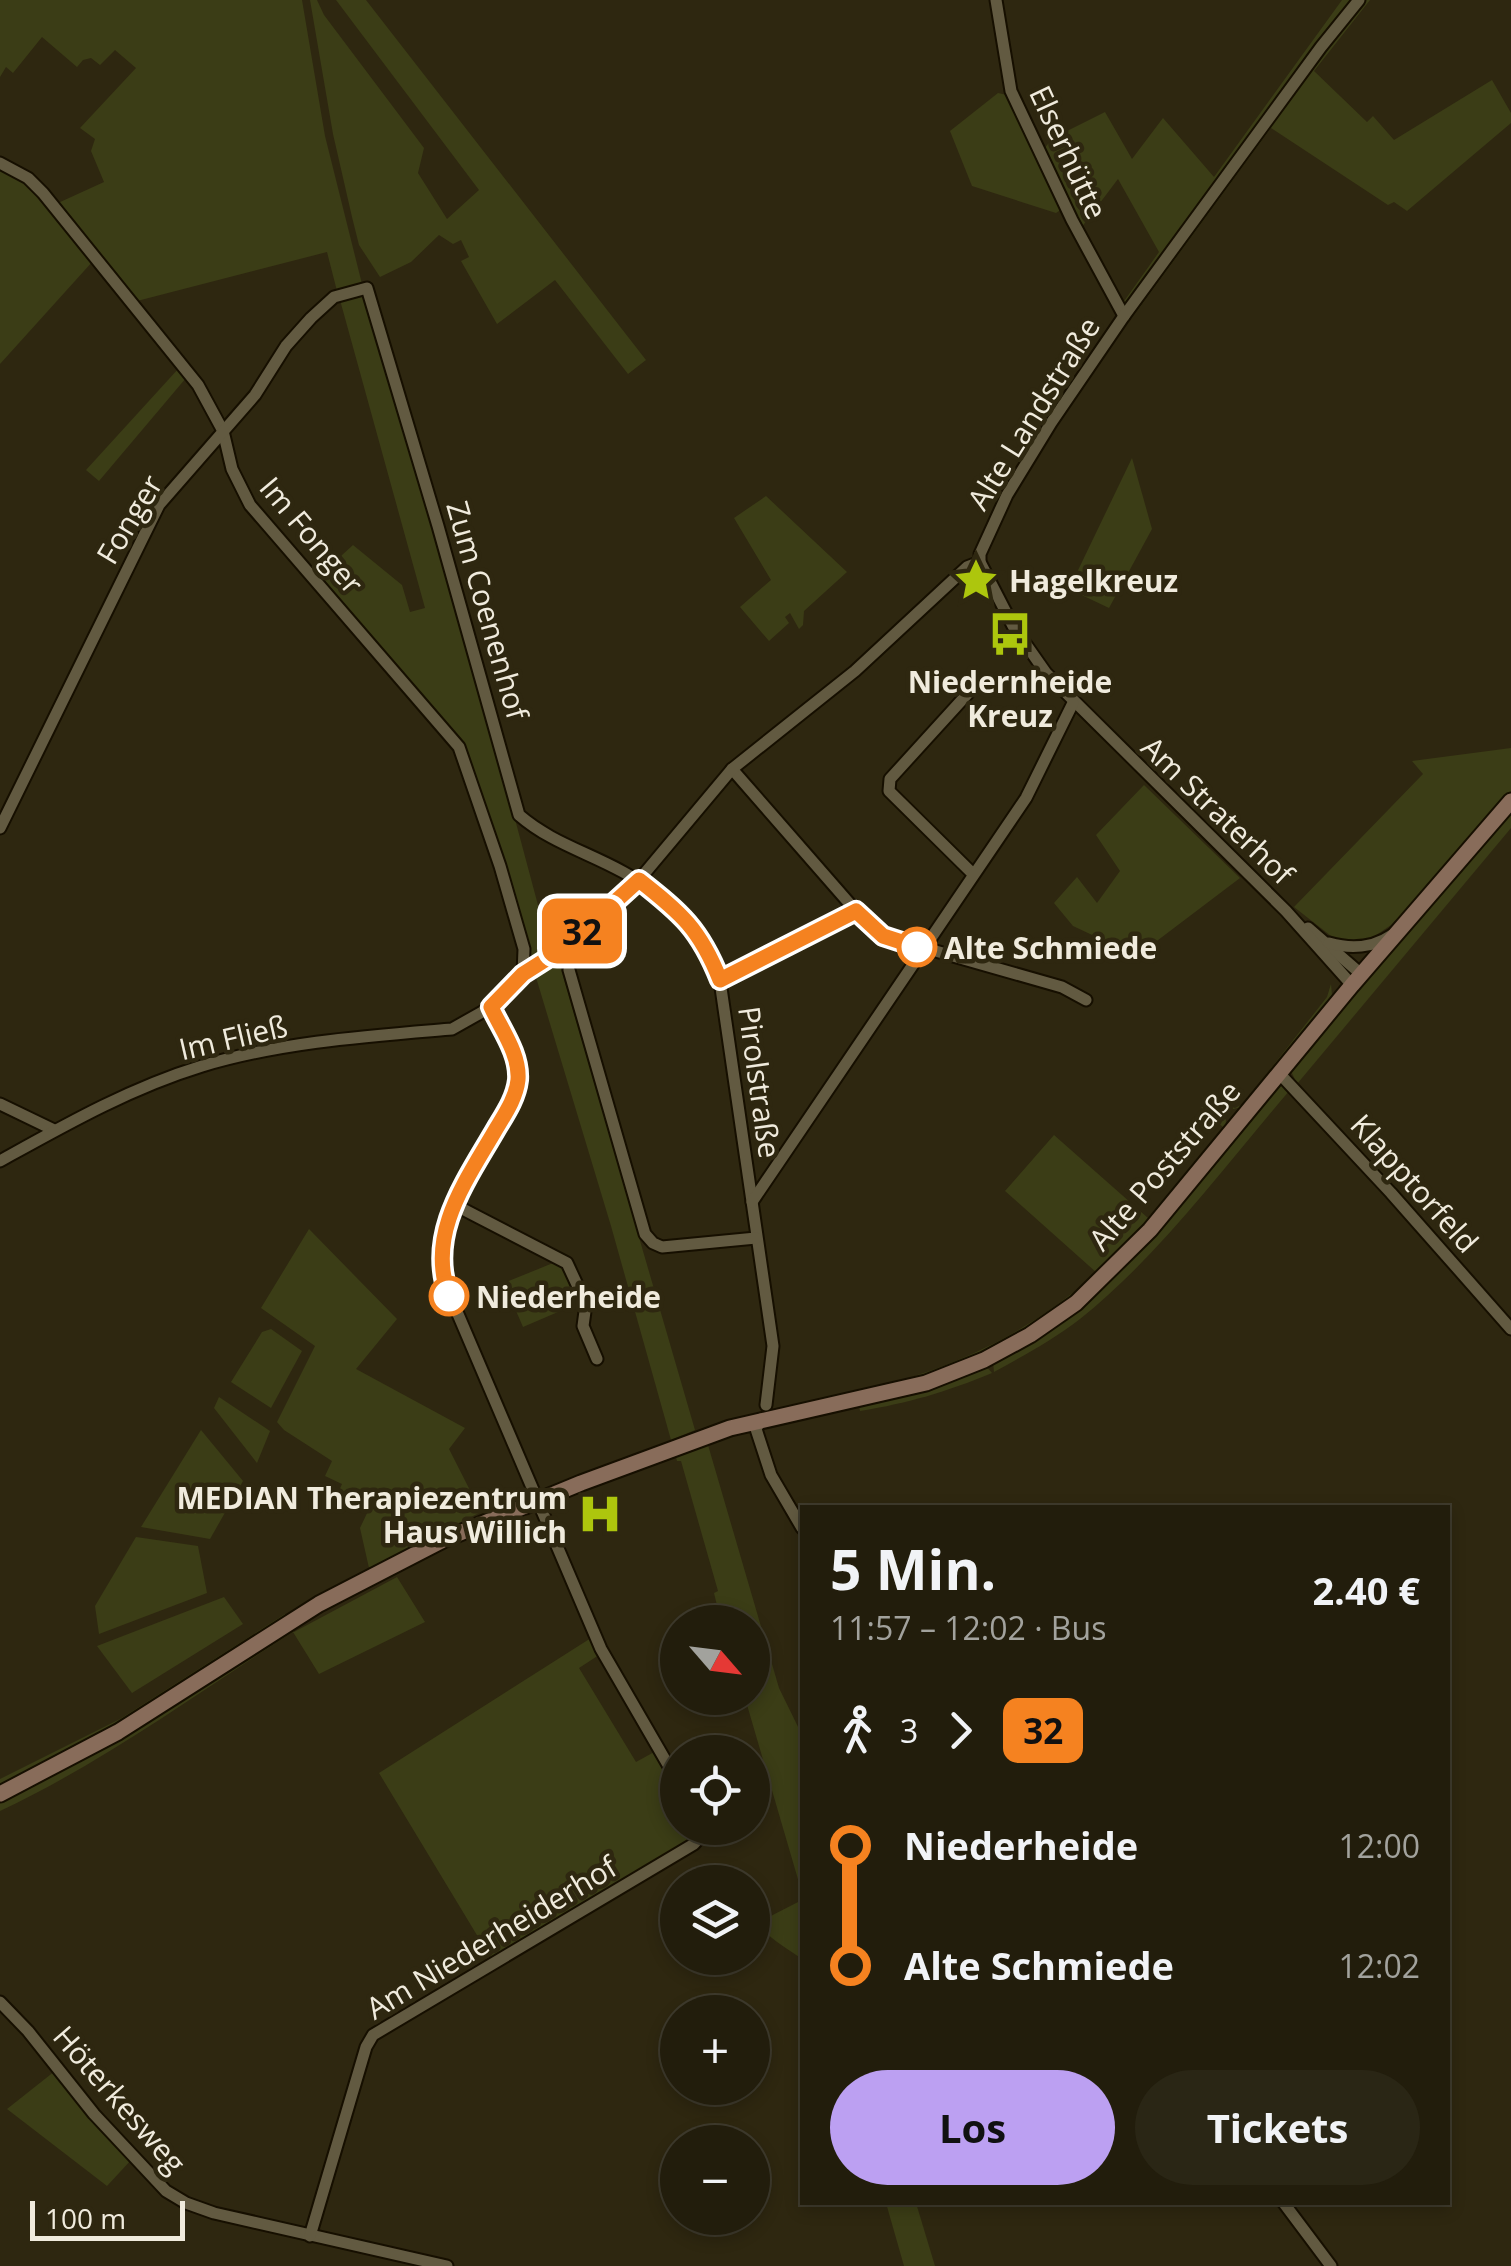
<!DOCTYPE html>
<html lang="de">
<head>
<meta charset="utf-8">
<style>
	:root { --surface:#221d0c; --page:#2a2615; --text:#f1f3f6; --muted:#a2a29d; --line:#3f3b2d; --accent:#bca0f2 }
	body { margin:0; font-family:"Open Sans",sans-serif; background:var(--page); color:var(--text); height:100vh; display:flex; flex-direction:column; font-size:38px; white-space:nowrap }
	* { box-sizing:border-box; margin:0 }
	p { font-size:32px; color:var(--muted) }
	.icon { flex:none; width:55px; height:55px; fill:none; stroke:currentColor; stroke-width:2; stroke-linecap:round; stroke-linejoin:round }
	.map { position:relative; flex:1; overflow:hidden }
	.panel { position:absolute; left:800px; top:1505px; width:650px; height:700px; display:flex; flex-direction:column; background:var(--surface); border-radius:0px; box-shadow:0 5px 15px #0003,0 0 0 2px var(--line) }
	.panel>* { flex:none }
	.badge { padding:0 20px; border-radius:15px; font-size:35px; line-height:65px }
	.needle { width:65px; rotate:118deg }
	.buttons { position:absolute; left:660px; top:1605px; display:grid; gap:20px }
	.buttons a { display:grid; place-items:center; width:110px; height:110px; border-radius:50%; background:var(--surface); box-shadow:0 5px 15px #0003,0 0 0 2px var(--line); font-size:50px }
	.scale { position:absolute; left:30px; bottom:25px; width:155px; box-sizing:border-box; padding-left:10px; border:5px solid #f0ebdd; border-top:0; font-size:28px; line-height:35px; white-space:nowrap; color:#f0ebdd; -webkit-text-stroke:8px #2e2710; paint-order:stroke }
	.map>.badge { position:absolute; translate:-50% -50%; box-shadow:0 0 0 5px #fff }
	.legs { display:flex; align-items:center; gap:15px; height:110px; padding:0 30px; font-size:32px }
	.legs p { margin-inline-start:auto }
	.headline { display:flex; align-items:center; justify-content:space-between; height:170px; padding:0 30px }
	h1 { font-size:55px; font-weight:700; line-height:75px }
	.cta { display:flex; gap:20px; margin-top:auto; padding:20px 30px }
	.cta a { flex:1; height:115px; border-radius:60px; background:var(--accent); color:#111; font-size:40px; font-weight:700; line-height:115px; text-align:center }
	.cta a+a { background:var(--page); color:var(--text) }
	ul { padding:0 30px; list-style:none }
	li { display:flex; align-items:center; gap:35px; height:120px; font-size:38px }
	li i { display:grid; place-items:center; width:15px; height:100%; margin:0 12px; background:currentColor }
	li i::after { content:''; width:25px; height:25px; margin:-12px; border:8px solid; border-radius:50%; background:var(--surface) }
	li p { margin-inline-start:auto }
	li:first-child i { background:linear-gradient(#0000 50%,currentColor 0) }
	li:last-child i { background:linear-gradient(currentColor 50%,#0000 0) }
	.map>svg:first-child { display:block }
	.green { fill:#3b3d16 }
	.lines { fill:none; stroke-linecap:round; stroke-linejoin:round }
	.street-casing { stroke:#160f00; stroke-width:15 }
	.secondary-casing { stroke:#160f00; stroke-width:19 }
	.street { stroke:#625a41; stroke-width:11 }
	.secondary { stroke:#886c5a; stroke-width:15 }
	.line-1-casing { stroke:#fff; stroke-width:22 }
	.line-1 { stroke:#f58220; stroke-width:15 }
	.stop-1-dot { fill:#fff; stroke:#f58220; stroke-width:5 }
	.labels { text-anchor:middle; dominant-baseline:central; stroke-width:9; stroke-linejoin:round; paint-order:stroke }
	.street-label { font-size:30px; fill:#f0ebdd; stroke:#2e2710 }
	.poi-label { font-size:30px; font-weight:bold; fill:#f0ebdd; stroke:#2e2710; text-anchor:start }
	.stop-label { font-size:30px; font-weight:bold; fill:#f0ebdd; stroke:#2e2710; text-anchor:start }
</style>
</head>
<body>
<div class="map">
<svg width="1511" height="2266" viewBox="0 0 1511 2266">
	<rect width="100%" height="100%" fill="#2e2710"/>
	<g class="green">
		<polygon points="0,0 302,0 325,136 362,284 337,291 327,252 137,301 58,203 104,182 91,151 95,139 80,128 136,68 115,50 100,65 91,58 83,60 77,67 42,37 13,73 6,67 0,77"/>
		<polygon points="310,0 317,0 324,15 424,148 418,173 447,219 479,190 336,0 366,0 646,360 628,374 555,280 497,324 461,261 469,257 461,240 453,244 439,235 411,262 380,277 359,245 352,217 333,134"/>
		<polygon points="1342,0 1351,0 1130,301 1122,304 1159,252 1118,179 1081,228 1043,150 1053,138 1105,112 1132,159 1163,118 1214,177"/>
		<polygon points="1364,0 1370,0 1314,71 1367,122 1373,116 1394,140 1492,80 1511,113 1511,123 1407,211 1394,202 1388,205 1271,128 1124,329 1312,67"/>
		<polygon points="998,93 1007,95 1062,209 1056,213 972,186 950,131"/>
		<polygon points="0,168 30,188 93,261 0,364"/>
		<polygon points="362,293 458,606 546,935 553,946 533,960 463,743 318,577 353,545 402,585 410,612 425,608 340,300"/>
		<polygon points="179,368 186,378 99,481 86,470"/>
		<polygon points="1132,458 1152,529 1109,608 1069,589"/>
		<polygon points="766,496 847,572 804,611 803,625 799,629 790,613 785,617 789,623 769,641 740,607 771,580 734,518"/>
		<polygon points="1511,748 1511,792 1426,890 1391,925 1366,942 1340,943 1294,907 1423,774 1412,761"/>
		<polygon points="1144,785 1240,878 1137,956 1073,926 1054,903 1077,877 1097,903 1120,871 1096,835"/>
		<polygon points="1511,812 1511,828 1297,1084 1291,1071"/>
		<polygon points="559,962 695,1430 671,1440 611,1226 535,974"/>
		<polygon points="1331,984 1332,995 1246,1106 1229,1110 1201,1096 1235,1108 1243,1104 1327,997"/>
		<path d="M1281,1085L1290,1090C1223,1168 1160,1255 1080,1319C1053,1340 1023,1356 994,1372L993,1362L1096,1293L1118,1272Z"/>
		<path d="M1201,1107L1218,1110L1226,1120L1225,1132L1140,1233L1078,1294L1012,1339L935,1374L880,1387C968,1361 1027,1333 1097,1273L1005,1191L1054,1135L1148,1218L1225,1129Z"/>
		<polygon points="309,1229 397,1319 356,1369 465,1428 449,1449 481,1512 369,1568 360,1528 369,1509 338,1493 342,1484 325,1476 332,1461 284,1430 277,1422 315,1346 261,1308"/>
		<polygon points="553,1263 565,1267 576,1294 572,1306 523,1327 504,1283"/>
		<polygon points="271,1329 302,1351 271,1408 231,1382 262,1332"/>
		<path d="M986,1366L992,1373C946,1392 909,1403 860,1411L859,1406Z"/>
		<polygon points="219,1397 270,1431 257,1463 214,1408"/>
		<polygon points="201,1430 243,1481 210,1539 141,1527"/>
		<polygon points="708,1445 779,1688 802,1735 802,1893 745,1698 752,1698 752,1622 721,1622 714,1593 718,1591 681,1461 677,1461 676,1457"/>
		<polygon points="136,1537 198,1546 207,1593 99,1634 95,1606"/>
		<path d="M397,1577L425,1622L319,1674L293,1632C196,1694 104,1762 0,1811V1802L81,1760L291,1627L294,1632Z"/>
		<polygon points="224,1597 243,1624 132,1693 97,1646"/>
		<polygon points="285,1614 286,1617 137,1713 0,1785 0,1779 120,1719"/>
		<polygon points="591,1638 599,1655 579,1668 636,1762 656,1751 677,1788 678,1828 701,1828 699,1837 492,1960 379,1773"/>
		<path d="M802,1900V1959C782,1944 752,1931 753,1903L763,1920Z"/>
		<polygon points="55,2071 132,2159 107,2186 7,2109"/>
		<polygon points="886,2203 916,2203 935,2266 904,2266"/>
	</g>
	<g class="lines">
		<g class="street-casing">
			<g id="street">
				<polyline points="996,0 1011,91 1072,220 1124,316"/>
				<polyline points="0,163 28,178 43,193 198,385 223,431 232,469 250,505 459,747 500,866 524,949 523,974"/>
				<polyline points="971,690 890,779 889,791 973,874"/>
				<polyline points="732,769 856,911 883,936 1062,987 1086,1000"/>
				<path d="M0,828L159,505L255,395L286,346L311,318L334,297L367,288L438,526L519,815C550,842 587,852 623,872C671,898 700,929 720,981L773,1346L766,1405"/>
				<polyline points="1308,928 1361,974"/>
				<path d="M1329,943C1350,949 1373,948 1392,935"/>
				<polyline points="569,970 645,1234 653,1243 662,1247 756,1238"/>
				<polyline points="720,981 856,911"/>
				<polyline points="1352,985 1286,911 1046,673 1013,626 980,562 980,554 1007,495 1051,423 1124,316 1321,47 1359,0"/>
				<polyline points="491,1007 515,1057 518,1079 511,1103 447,1217 443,1279 601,1649 678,1782"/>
				<polyline points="1279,1073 1391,1193 1511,1329"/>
				<polyline points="0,1104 54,1130"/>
				<path d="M0,1161C65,1125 130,1088 202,1066C281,1042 369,1036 452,1029L491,1007L523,974L563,948L639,880L732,769L855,671L967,567L980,562"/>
				<polyline points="752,1202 1026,798 1073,703"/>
				<polyline points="453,1204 567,1263 586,1304 583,1326 597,1359"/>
				<polyline points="761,1419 756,1429 771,1475 802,1528"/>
				<polyline points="0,2002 28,2031 94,2114 166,2191 186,2203 214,2213 447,2266"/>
				<polyline points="1283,2202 1331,2266"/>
				<polyline points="310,2236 366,2047 373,2035 694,1844 701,1836 703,1828"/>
			</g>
		</g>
		<g class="secondary-casing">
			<polyline id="secondary" points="0,1794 118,1732 319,1604 443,1540 581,1483 730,1428 926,1383 984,1360 1030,1335 1076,1303 1150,1230 1352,985 1511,801"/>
		</g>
		<use href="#street" class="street"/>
		<use href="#secondary" class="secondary"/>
	</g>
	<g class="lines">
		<g class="line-1-casing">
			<path id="line-1" d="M449,1296C426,1234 466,1181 496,1129C505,1114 516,1098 518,1080C520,1054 501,1029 491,1007L523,974L564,948L639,880C681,913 700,929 720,980L856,911L883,936L917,947"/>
		</g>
		<use href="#line-1" class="line-1"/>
	</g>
	<defs>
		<g id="sight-bare" transform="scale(3.45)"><path d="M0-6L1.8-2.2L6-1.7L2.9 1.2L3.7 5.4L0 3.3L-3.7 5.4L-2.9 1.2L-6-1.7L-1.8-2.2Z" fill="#adc60d" stroke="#2e2710" stroke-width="2.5" paint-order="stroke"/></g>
		<g id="bus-bare" transform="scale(3.45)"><path d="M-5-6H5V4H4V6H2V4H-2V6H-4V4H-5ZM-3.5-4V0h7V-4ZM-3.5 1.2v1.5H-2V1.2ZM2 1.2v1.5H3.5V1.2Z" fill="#adc60d" stroke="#2e2710" stroke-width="2.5" paint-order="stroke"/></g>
		<g id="hospital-bare" transform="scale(3.45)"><path d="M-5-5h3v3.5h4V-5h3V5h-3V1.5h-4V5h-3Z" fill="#adc60d" stroke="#2e2710" stroke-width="2.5" paint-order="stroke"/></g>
	</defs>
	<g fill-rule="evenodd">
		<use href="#sight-bare" x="976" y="580"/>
		<use href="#bus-bare" x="1010" y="634"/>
		<use href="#hospital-bare" x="600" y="1514"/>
	</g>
	<g class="stop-1-dot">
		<circle cx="917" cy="947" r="18"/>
		<circle cx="449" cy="1296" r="18"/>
	</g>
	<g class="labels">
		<g class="street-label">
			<text transform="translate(1069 152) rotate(65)">Elserhütte</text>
			<text transform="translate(1033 413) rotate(-58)">Alte Landstraße</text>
			<text transform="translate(129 519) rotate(-59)">Fonger</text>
			<text transform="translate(312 535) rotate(50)">Im Fonger</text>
			<text transform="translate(488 610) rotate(74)">Zum Coenenhof</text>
			<text transform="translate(1218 810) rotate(44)">Am Straterhof</text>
			<text transform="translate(233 1037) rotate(-13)">Im Fließ</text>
			<text transform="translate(760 1082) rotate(82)">Pirolstraße</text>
			<text transform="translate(1164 1165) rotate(-49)">Alte Poststraße</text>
			<text transform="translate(1415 1183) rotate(48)">Klapptorfeld</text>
			<text transform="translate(491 1937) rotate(-31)">Am Niederheiderhof</text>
			<text transform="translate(120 2099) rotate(49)">Höterkesweg</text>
		</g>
		<g class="poi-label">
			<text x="1009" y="580">Hagelkreuz</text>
			<text x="1010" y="681" text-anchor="middle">Niedernheide<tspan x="1010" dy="34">Kreuz</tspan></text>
			<text x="567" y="1497" text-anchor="end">MEDIAN Therapiezentrum<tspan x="567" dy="34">Haus Willich</tspan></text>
		</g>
		<g class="stop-label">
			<text x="944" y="947">Alte Schmiede</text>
			<text x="476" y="1296">Niederheide</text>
		</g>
	</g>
</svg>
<div class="buttons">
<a><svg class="needle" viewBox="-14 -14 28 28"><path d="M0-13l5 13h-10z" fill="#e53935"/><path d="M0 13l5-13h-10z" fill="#a2a29d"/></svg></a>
<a><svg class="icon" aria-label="locate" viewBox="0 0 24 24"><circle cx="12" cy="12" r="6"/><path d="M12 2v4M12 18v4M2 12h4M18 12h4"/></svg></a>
<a><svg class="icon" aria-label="layers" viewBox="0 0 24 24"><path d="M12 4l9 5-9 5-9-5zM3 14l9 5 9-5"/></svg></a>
<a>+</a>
<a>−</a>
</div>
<div class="scale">100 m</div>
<b class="badge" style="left:582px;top:931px;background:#f58220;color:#111">32</b>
<section class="panel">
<div class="headline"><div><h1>5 Min.</h1><p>11:57 – 12:02 · Bus</p></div><b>2.40 €</b></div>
<div class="legs"><svg class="icon" aria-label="walk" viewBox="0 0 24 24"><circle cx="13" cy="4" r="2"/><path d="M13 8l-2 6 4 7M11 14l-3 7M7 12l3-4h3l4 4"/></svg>3<svg class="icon" aria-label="forward" viewBox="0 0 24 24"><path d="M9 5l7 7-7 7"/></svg><b class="badge" style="background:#f58220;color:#111">32</b></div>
<ul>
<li><i style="color:#f58220"></i><b>Niederheide</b><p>12:00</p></li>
<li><i style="color:#f58220"></i><b>Alte Schmiede</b><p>12:02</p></li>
</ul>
<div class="cta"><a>Los</a><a>Tickets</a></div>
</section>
</div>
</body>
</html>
